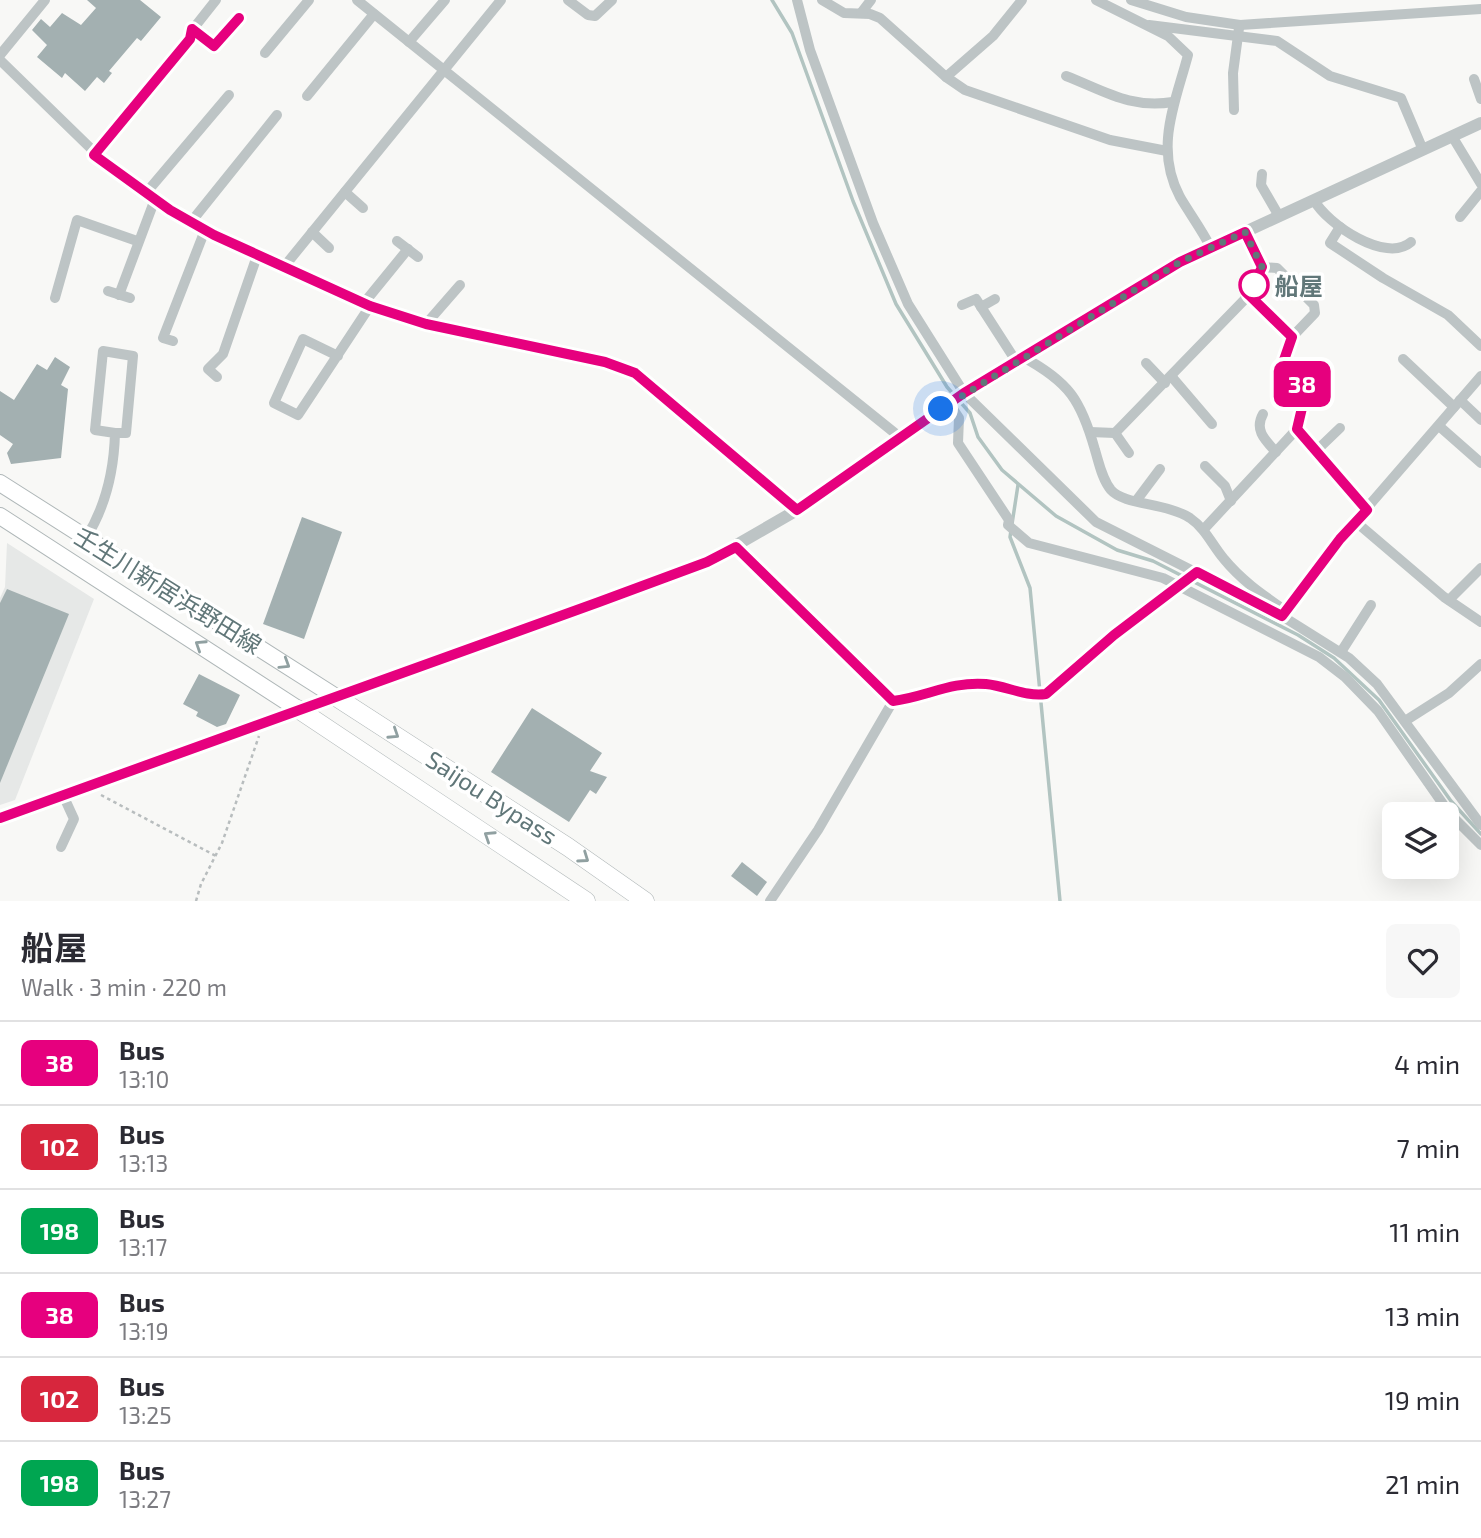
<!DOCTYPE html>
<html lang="en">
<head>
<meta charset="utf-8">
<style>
	:root { --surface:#fff; --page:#f7f7f7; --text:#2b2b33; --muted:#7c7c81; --line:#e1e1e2 }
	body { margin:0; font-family:"Exo 2","Noto Sans JP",sans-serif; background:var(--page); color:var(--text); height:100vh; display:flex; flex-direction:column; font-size:26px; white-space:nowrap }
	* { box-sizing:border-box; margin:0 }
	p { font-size:23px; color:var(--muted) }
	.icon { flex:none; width:38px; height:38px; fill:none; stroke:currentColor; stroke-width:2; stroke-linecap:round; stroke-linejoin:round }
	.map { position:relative; height:901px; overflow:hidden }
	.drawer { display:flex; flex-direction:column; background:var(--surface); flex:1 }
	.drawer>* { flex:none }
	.badge { padding:0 14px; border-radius:10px; font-size:24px; line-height:46px }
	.fabs { position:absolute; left:1382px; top:802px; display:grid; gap:14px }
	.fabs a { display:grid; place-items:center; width:77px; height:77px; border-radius:10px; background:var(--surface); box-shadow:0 7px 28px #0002; font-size:35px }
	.you { position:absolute; width:35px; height:35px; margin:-18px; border:5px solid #fff; border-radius:50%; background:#1a73e8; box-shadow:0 0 0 10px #1a73e833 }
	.map>.badge { position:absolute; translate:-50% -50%; box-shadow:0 0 0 4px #fff }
	.round { display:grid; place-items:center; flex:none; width:74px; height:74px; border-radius:10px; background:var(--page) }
	.summary { display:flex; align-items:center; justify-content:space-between; height:119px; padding:0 21px }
	h1 { font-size:33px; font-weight:700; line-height:52px }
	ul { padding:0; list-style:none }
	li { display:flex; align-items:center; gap:21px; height:84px; padding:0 21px; border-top:2px solid var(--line) }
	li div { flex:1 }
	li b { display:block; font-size:26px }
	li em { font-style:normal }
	li .badge { min-width:77px; font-weight:700; text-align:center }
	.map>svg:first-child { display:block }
	.built { fill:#e6e8e7 }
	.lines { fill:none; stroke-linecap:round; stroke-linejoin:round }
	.stream { stroke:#b2c4c1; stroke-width:3.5 }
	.building { fill:#a3b0b1 }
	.primary-casing { stroke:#afb7b8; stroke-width:18 }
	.trunk-casing { stroke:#b1b8b9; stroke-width:19 }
	.path { stroke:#b8bdbe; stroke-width:2.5; stroke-dasharray:3.5 3.5; stroke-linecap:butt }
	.minor { stroke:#bdc4c5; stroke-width:10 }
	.tertiary { stroke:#bdc4c5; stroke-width:12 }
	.primary { stroke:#fff; stroke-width:16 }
	.trunk { stroke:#fff; stroke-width:18 }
	.oneway { stroke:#90a0a1 }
	.line-casing { stroke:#fff; stroke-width:16 }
	.line { stroke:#e6007e; stroke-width:10 }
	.walk { stroke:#617779; stroke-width:7; stroke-dasharray:0 12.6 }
	.stop-dot { fill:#fff; stroke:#e6007e; stroke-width:3.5 }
	.labels { text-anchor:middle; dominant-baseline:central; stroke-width:7; stroke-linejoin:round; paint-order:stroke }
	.stop-label { font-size:24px; font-weight:bold; fill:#617779; stroke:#fff; text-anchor:start }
	.street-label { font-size:24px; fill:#617779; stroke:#fff }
</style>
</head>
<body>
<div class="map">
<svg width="1481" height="901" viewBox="0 0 1481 901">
	<rect width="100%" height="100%" fill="#f8f8f6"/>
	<polygon class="built" points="7,543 94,599 15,800 0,805 0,598 5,587"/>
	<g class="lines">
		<g class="stream">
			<polyline points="772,0 792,33 853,201 896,304 947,387 970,413 978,437 1002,470 1056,516 1117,550 1153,561 1298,635 1334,658 1379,700 1451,801 1481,834"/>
			<polyline points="1018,485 1010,537 1030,588 1060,901"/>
		</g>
	</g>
	<g class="building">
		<polygon points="87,0 140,0 161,17 141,41 137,38 109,71 112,73 104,83 97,77 85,91 65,73 62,78 37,57 47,45 32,30 41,19 50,27 62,13 81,25 96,8"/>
		<polygon points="55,357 70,367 61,385 68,389 61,458 11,464 7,453 13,444 0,435 0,391 14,400 37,364 47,370"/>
		<polygon points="302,517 342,532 304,639 263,624"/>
		<polygon points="7,589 69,614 0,783 0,603"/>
		<polygon points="199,674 240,695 226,724 217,727 196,716 198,712 183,704"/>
		<polygon points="532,708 602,753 590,771 607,777 596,794 590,790 569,822 491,772"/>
		<polygon points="742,862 767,882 757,896 731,876"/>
	</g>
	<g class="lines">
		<g class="primary-casing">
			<g id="primary">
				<polyline points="0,483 336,697"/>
				<polyline points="0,516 298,709"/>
			</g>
		</g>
		<g class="trunk-casing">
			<g id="trunk">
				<polyline points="336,697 568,847 645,901"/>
				<polyline points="298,709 586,901"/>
			</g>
		</g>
		<g class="path">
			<polyline points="101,795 216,856"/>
			<polyline points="196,901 201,884 222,843 259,736"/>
		</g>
		<g class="minor">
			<polyline points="357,0 901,438"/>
			<polyline points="568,0 588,15 595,16 612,0"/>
			<polyline points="797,0 810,50 873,223 908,304 964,393 1096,522 1282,616 1349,658 1377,684 1481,825"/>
			<polyline points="822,0 844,13 870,14 880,18 946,77 965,90 1110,140 1167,151"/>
			<path d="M1096,0L1168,36L1188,55C1175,104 1154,148 1180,197C1190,214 1202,230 1211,248"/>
			<polyline points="1131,0 1186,17 1240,25 1481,9"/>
			<polyline points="861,13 871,0"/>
			<polyline points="1149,25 1277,41 1330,76 1401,98 1423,150"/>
			<polyline points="193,29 214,46 239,18"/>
			<polyline points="409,42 445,0"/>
			<polyline points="265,53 309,0"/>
			<polyline points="0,55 45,0"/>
			<polyline points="0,60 114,171 214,235 370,306 426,324 605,362 635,373 797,510"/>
			<path d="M1066,76C1105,91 1130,109 1173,102"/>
			<polyline points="946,77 993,36 1022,0"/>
			<polyline points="1474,79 1481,99"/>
			<polyline points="307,96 374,14"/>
			<polyline points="1234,110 1233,73 1239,28"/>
			<polyline points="1452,136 1481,184"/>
			<polyline points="94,155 190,39 193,29 216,0"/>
			<polyline points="1262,174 1261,185 1279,216"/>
			<polyline points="345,192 363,208"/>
			<polyline points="146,193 229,95"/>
			<path d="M1314,200C1327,224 1386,264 1411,242"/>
			<polyline points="1460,217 1481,191"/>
			<polyline points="191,222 277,115"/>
			<polyline points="1340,227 1330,243 1383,278 1448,315 1481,346"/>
			<polyline points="312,232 329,248"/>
			<polyline points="397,241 418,257"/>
			<polyline points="1262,267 1249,295 1292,337"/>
			<polyline points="283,268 501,0"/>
			<polyline points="108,291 130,298"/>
			<polyline points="119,295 155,199"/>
			<polyline points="55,298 77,220 137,241"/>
			<polyline points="364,303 408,249"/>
			<polyline points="962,305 976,299 1016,361"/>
			<polyline points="981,307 995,299"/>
			<polyline points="426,324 460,285"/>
			<polyline points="173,341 163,338 205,230"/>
			<polyline points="338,356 303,339 274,403 298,415 370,306"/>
			<path d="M1023,357C1069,382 1081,400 1095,450C1099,463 1102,479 1111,490C1124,505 1167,503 1190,518C1206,529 1212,545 1224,559C1242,581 1263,595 1286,611"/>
			<polyline points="1403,359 1454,407"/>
			<polyline points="1146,363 1165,383"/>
			<polyline points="1171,376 1212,424"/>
			<polyline points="217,377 208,369 223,354 257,256"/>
			<polyline points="1460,400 1481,420"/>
			<polyline points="949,403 959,418 958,443 1009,520 1008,525 1029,543 1163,578 1319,657 1345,677 1378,711 1450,814 1481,845"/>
			<path d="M1263,414C1254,430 1265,440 1276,452"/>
			<polyline points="1439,426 1481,463"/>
			<polyline points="1297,429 1367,510"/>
			<polyline points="1090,432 1115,433 1249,295"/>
			<polyline points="1115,433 1129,453"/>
			<polyline points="1316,451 1340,428"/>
			<polyline points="1205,466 1225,486 1231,501"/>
			<polyline points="1136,501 1160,469"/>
			<polyline points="1356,522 1444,597 1481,622"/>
			<polyline points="1204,529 1297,429 1306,391 1284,360 1292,337 1315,313 1314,305 1277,268 1262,267 1245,232"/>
			<path d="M86,538C106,506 114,470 115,433L95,430L103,351L133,356L126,433H115"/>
			<polyline points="736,547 893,701"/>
			<polyline points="1449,600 1481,568"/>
			<polyline points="1282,616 1340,539 1481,376"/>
			<polyline points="1341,652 1371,605"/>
			<polyline points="1405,721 1449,693 1481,664"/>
			<polyline points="61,847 74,819 63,795"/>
			<polyline points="770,901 818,830 893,701 943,687 966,685 985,684 1034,696 1046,694 1114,635 1197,572"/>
		</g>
		<polyline class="tertiary" points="0,818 707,562 797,510 964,393 1180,262 1481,123"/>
		<use href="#primary" class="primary"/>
		<use href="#trunk" class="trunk"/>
	</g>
	<defs><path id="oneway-chevron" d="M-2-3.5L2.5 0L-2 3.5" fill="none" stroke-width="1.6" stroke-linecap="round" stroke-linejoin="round" transform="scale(1.75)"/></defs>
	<g class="oneway">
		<use href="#oneway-chevron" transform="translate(200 645) rotate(-147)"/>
		<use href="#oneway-chevron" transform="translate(285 664) rotate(32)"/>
		<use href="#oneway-chevron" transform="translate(394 734) rotate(33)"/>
		<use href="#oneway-chevron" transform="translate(489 836) rotate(-147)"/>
		<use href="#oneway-chevron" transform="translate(584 858) rotate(35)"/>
	</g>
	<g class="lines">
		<g class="line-casing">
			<path id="line" d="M0,818L599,602L707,562L736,547L893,701C925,697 952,681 986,684C1007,686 1025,697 1046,694L1114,635L1197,572L1282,616L1340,539L1367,510L1297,429L1306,391L1284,360L1292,337L1249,295L1262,267L1245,232L1180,262L964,393L797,510L635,373L605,362L426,324L370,306L214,235L170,210L94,155L190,39L192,29L214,46L239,18"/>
		</g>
		<use href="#line" class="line"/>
		<polyline class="walk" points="941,409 1180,262 1245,232 1262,267 1254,285"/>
	</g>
	<circle class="stop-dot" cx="1254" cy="285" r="14"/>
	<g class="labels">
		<g class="stop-label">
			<text x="1275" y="285">船屋</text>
		</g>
		<g class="street-label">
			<text transform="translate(168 590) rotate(32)">壬生川新居浜野田線</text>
			<text transform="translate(492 797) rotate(33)">Saijou Bypass</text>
		</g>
	</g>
</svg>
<div class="fabs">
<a><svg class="icon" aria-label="layers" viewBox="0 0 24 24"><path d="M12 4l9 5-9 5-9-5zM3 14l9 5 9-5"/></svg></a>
</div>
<div class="you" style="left:941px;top:409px"></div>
<b class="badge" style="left:1302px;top:384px;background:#e6007e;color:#fff">38</b>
</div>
<section class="drawer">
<div class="summary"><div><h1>船屋</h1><p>Walk · 3 min · 220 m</p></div><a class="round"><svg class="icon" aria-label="heart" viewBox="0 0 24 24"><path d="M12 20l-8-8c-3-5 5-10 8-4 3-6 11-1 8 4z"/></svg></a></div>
<ul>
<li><span class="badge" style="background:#e6007e;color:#fff">38</span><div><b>Bus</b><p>13:10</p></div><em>4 min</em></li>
<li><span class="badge" style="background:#d7263d;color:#fff">102</span><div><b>Bus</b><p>13:13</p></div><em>7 min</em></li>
<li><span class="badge" style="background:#00a651;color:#fff">198</span><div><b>Bus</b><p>13:17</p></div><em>11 min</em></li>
<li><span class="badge" style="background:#e6007e;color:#fff">38</span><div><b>Bus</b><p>13:19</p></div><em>13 min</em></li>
<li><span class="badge" style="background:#d7263d;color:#fff">102</span><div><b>Bus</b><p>13:25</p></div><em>19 min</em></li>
<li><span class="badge" style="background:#00a651;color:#fff">198</span><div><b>Bus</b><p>13:27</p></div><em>21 min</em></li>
</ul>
</section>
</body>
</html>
